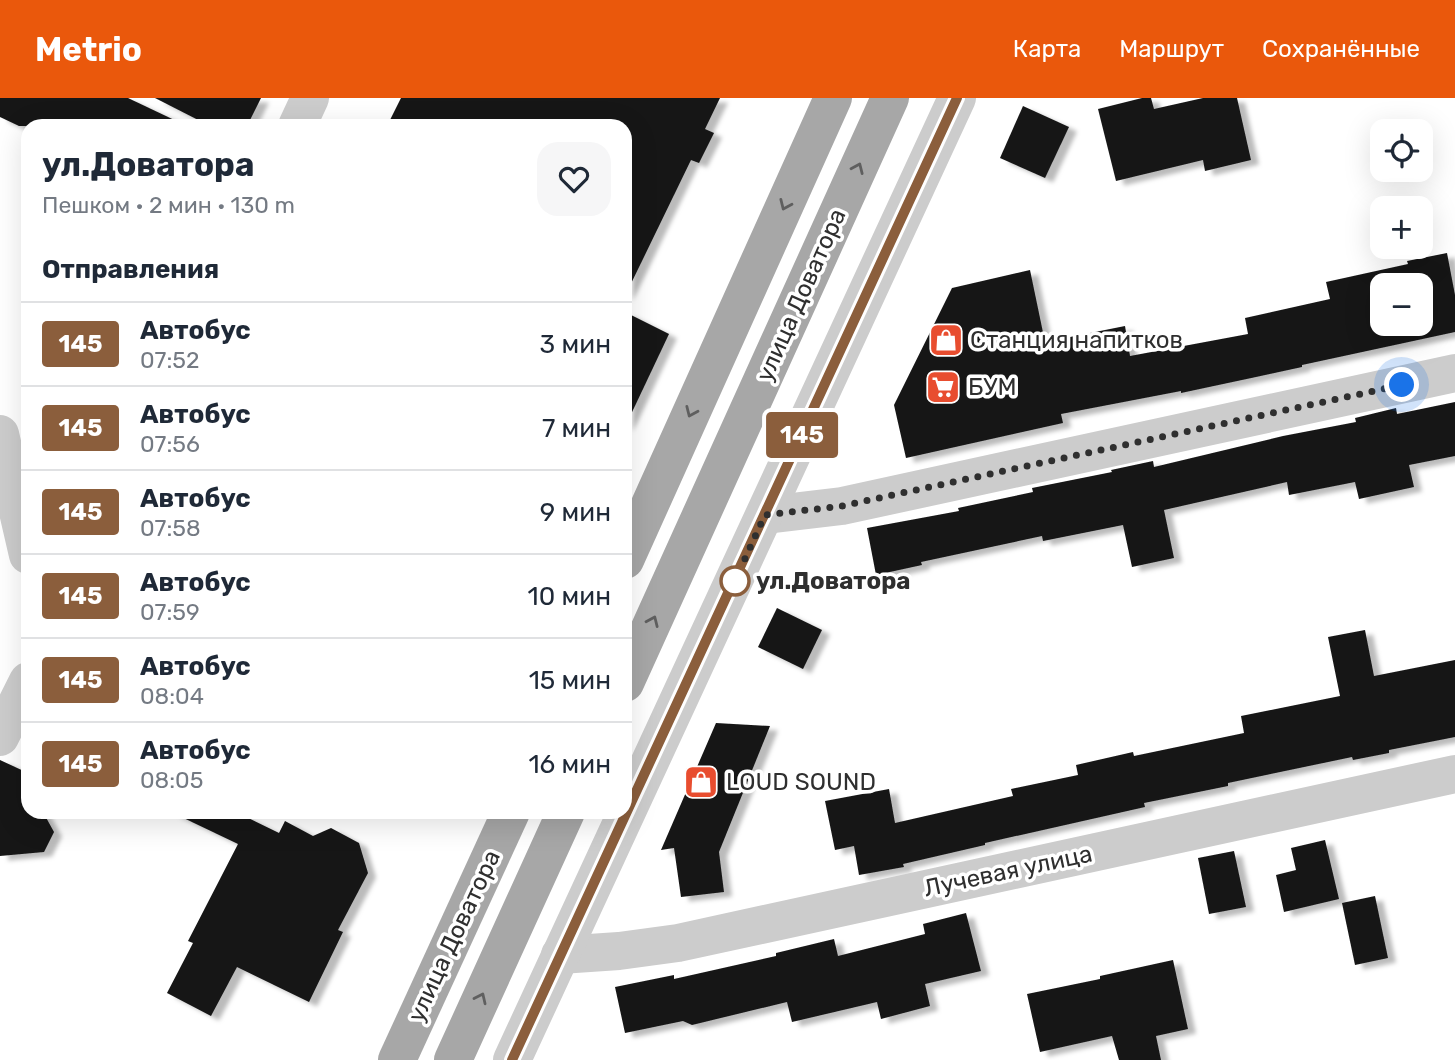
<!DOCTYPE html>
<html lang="ru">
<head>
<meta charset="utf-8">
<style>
	:root { --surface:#fff; --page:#f6f6f7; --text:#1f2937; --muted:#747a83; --line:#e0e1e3; --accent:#ea580c }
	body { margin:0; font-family:Rubik,sans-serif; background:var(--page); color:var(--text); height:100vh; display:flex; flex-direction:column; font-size:26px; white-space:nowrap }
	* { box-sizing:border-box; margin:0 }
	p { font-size:23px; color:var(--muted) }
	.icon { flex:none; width:38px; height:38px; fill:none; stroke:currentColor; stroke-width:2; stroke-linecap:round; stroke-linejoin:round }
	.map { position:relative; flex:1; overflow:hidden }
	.details { position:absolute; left:21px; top:21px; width:611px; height:700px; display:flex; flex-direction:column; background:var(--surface); border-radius:21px; box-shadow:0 7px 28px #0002 }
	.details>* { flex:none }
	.badge { padding:0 14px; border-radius:5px; font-size:24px; line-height:46px }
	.tools { position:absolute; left:1370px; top:21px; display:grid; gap:14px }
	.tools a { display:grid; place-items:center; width:63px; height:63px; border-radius:14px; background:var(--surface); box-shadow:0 7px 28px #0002; font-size:35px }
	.you { position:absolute; width:35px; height:35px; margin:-18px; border:5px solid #fff; border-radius:50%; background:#1a73e8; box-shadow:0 0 0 10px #1a73e833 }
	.map>.badge { position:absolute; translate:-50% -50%; box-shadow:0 0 0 4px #fff }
	h2 { padding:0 21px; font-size:26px; line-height:63px }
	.round { display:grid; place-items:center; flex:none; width:74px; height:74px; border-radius:21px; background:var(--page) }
	.overview { display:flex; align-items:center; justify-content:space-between; height:119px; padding:0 21px }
	h1 { font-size:33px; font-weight:700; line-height:52px }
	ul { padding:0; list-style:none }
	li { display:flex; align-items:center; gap:21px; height:84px; padding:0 21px; border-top:2px solid var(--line) }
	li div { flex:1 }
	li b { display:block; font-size:26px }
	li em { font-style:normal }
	li .badge { min-width:77px; font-weight:700; text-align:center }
	header { display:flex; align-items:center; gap:42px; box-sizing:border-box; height:98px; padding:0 35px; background:var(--accent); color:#fff }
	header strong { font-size:33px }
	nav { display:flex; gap:38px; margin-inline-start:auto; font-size:24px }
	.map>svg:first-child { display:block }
	.building { fill:#161616; fill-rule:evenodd; filter:url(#shadow) }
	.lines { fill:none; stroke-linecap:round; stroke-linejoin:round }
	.minor { stroke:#ccc; stroke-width:38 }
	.primary { stroke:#a7a7a7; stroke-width:38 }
	.oneway { stroke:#5f5f5f }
	.line-casing { stroke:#fff; stroke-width:16 }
	.line { stroke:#8b5e3c; stroke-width:10 }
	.walk { stroke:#2f2f2f; stroke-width:7; stroke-dasharray:0 12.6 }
	.stop-dot { fill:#fff; stroke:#8b5e3c; stroke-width:3.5 }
	.labels { text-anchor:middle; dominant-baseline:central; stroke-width:7; stroke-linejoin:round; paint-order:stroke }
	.street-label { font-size:24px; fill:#2f2f2f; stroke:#fff }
	.poi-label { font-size:24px; fill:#2f2f2f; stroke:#fff; text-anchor:start }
	.stop-label { font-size:24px; font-weight:bold; fill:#2f2f2f; stroke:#fff; text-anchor:start }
</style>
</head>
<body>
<header>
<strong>Metrio</strong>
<nav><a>Карта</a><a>Маршрут</a><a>Сохранённые</a></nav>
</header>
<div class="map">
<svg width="1455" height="962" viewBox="0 0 1455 962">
	<defs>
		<filter id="shadow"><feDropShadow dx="8" dy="4.5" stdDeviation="2" flood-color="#0004"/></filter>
	</defs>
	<rect width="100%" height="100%" fill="#fff"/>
	<g class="building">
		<polygon points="0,0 128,0 187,28 19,28 0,19"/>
		<polygon points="155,0 261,0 247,28 210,28"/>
		<polygon points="401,0 720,0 705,31 714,35 699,65 691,62 625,198 625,28 387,28"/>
		<polygon points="1142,0 1151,0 1154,11 1203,0 1237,0 1251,62 1205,73 1203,62 1116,83 1098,11"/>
		<polygon points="1023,8 1069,29 1045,80 1000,60"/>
		<path d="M1447,155L1455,197V234L1302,267V269L1256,279L1181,295V293L1061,316L1063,325L906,360L894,307L952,190L1030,172L1045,244L1125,228L1130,258L1248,236L1245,220L1330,201L1326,184L1408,166L1407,163ZM1382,187H1421V226H1382Z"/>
		<polygon points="625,214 669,236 625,329"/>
		<polygon points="1455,304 1455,358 1409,367 1414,389 1359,401 1355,384 1289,397 1287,384 1164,412 1174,460 1132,469 1123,427 1043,443 1042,438 921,464 922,467 876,477 867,430 959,413 958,410 1033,394 1032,390 1112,374 1111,372 1153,363 1154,369 1283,338 1356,324 1355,320 1396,310 1397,316"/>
		<polygon points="777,510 822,532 803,571 758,549"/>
		<polygon points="1365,532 1374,578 1455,562 1455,639 1389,652 1389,655 1353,662 1352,659 1228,685 1228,688 1144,705 1145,709 985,745 985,747 903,766 904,769 859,777 854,748 835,752 825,703 889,691 895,725 1013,698 1011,691 1078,677 1076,667 1133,654 1134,658 1244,635 1241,618 1340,598 1328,539"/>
		<polygon points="716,625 770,628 719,754 724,794 681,799 674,750 661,752"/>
		<polygon points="0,662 28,675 28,714 43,714 54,734 44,754 0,758"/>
		<polygon points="171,714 236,714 279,735 285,723 313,738 331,730 359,745 368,775 338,832 343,834 309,904 237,869 211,918 167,895 193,845 188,843 238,746"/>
		<polygon points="1325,742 1339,801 1284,814 1276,777 1296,772 1291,750"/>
		<polygon points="1234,753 1246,809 1209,816 1198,760"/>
		<polygon points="1375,798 1388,860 1355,867 1342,805"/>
		<polygon points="966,815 981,873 925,886 930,908 881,921 877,904 792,924 787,904 692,927 683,923 625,935 615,889 674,877 674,881 776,858 776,855 834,841 838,858 925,836 923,826"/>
		<polygon points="1173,862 1188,931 1156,938 1161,962 1119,962 1112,938 1040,954 1027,896 1100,881 1100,878"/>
	</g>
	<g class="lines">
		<g class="minor">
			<polyline points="297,28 310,0"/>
			<polyline points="0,336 28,457"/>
			<polyline points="766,417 842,408 1455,275"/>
			<polyline points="0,639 28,583"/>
			<polyline points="560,857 619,853 678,845 1455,676"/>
			<polyline points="512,962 957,0"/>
		</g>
		<g class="primary">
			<polyline points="625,462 833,0"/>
			<polyline points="625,585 890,0"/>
			<polyline points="397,962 511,714"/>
			<polyline points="453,962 566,714"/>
		</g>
	</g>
	<defs><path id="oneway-chevron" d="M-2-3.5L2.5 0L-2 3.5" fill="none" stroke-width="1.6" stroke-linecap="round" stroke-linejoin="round" transform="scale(1.75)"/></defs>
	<g class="oneway">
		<use href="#oneway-chevron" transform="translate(858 70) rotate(-66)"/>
		<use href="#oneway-chevron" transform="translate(785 107) rotate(114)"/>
		<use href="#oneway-chevron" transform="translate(691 314) rotate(114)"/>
		<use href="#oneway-chevron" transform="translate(653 523) rotate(-66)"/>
		<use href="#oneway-chevron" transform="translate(481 900) rotate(-65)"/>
	</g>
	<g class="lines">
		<g class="line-casing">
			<polyline id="line" points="512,962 957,0"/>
		</g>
		<use href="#line" class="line"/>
		<polyline class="walk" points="735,483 732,489 765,417 842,408 1402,287"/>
	</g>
	<defs>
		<g id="shop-square" transform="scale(1.75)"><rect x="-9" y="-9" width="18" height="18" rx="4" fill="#e84d2f" stroke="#fff"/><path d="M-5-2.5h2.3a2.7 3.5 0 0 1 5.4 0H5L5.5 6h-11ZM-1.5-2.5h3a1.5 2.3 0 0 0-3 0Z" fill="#fff"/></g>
		<g id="supermarket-square" transform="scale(1.75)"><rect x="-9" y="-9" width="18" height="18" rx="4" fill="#e84d2f" stroke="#fff"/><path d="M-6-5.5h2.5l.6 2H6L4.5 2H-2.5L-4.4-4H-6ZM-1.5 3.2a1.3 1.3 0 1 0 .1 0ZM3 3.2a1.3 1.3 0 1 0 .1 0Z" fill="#fff"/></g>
	</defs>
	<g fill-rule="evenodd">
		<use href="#shop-square" x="946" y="242"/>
		<use href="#supermarket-square" x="943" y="289"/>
		<use href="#shop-square" x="701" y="684"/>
	</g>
	<circle class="stop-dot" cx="735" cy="483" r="14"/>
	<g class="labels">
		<g class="street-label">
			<text transform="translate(801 197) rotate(-66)">улица Доватора</text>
			<text transform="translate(1008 773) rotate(-12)">Лучевая улица</text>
			<text transform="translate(454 838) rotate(-65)">улица Доватора</text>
		</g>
		<g class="poi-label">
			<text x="970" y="242">Станция напитков</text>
			<text x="968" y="289">БУМ</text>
			<text x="726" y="684">LOUD SOUND</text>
		</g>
		<g class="stop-label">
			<text x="756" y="483">ул.Доватора</text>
		</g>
	</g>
</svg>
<div class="tools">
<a><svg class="icon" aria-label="locate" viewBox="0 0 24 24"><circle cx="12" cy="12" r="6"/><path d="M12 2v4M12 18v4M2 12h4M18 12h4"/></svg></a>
<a>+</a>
<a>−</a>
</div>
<div class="you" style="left:1402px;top:287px"></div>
<b class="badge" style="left:802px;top:337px;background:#8b5e3c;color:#fff">145</b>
<section class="details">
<div class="overview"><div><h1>ул.Доватора</h1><p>Пешком · 2 мин · 130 m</p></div><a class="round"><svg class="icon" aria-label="heart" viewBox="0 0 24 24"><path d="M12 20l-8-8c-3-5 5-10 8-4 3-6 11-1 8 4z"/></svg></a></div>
<h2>Отправления</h2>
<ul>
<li><span class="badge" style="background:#8b5e3c;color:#fff">145</span><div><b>Автобус</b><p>07:52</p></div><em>3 мин</em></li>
<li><span class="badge" style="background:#8b5e3c;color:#fff">145</span><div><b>Автобус</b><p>07:56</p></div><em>7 мин</em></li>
<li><span class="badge" style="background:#8b5e3c;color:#fff">145</span><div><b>Автобус</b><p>07:58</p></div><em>9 мин</em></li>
<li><span class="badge" style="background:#8b5e3c;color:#fff">145</span><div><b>Автобус</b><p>07:59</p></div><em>10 мин</em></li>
<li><span class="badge" style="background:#8b5e3c;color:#fff">145</span><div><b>Автобус</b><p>08:04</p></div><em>15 мин</em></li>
<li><span class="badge" style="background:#8b5e3c;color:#fff">145</span><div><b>Автобус</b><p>08:05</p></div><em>16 мин</em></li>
</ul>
</section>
</div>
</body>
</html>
